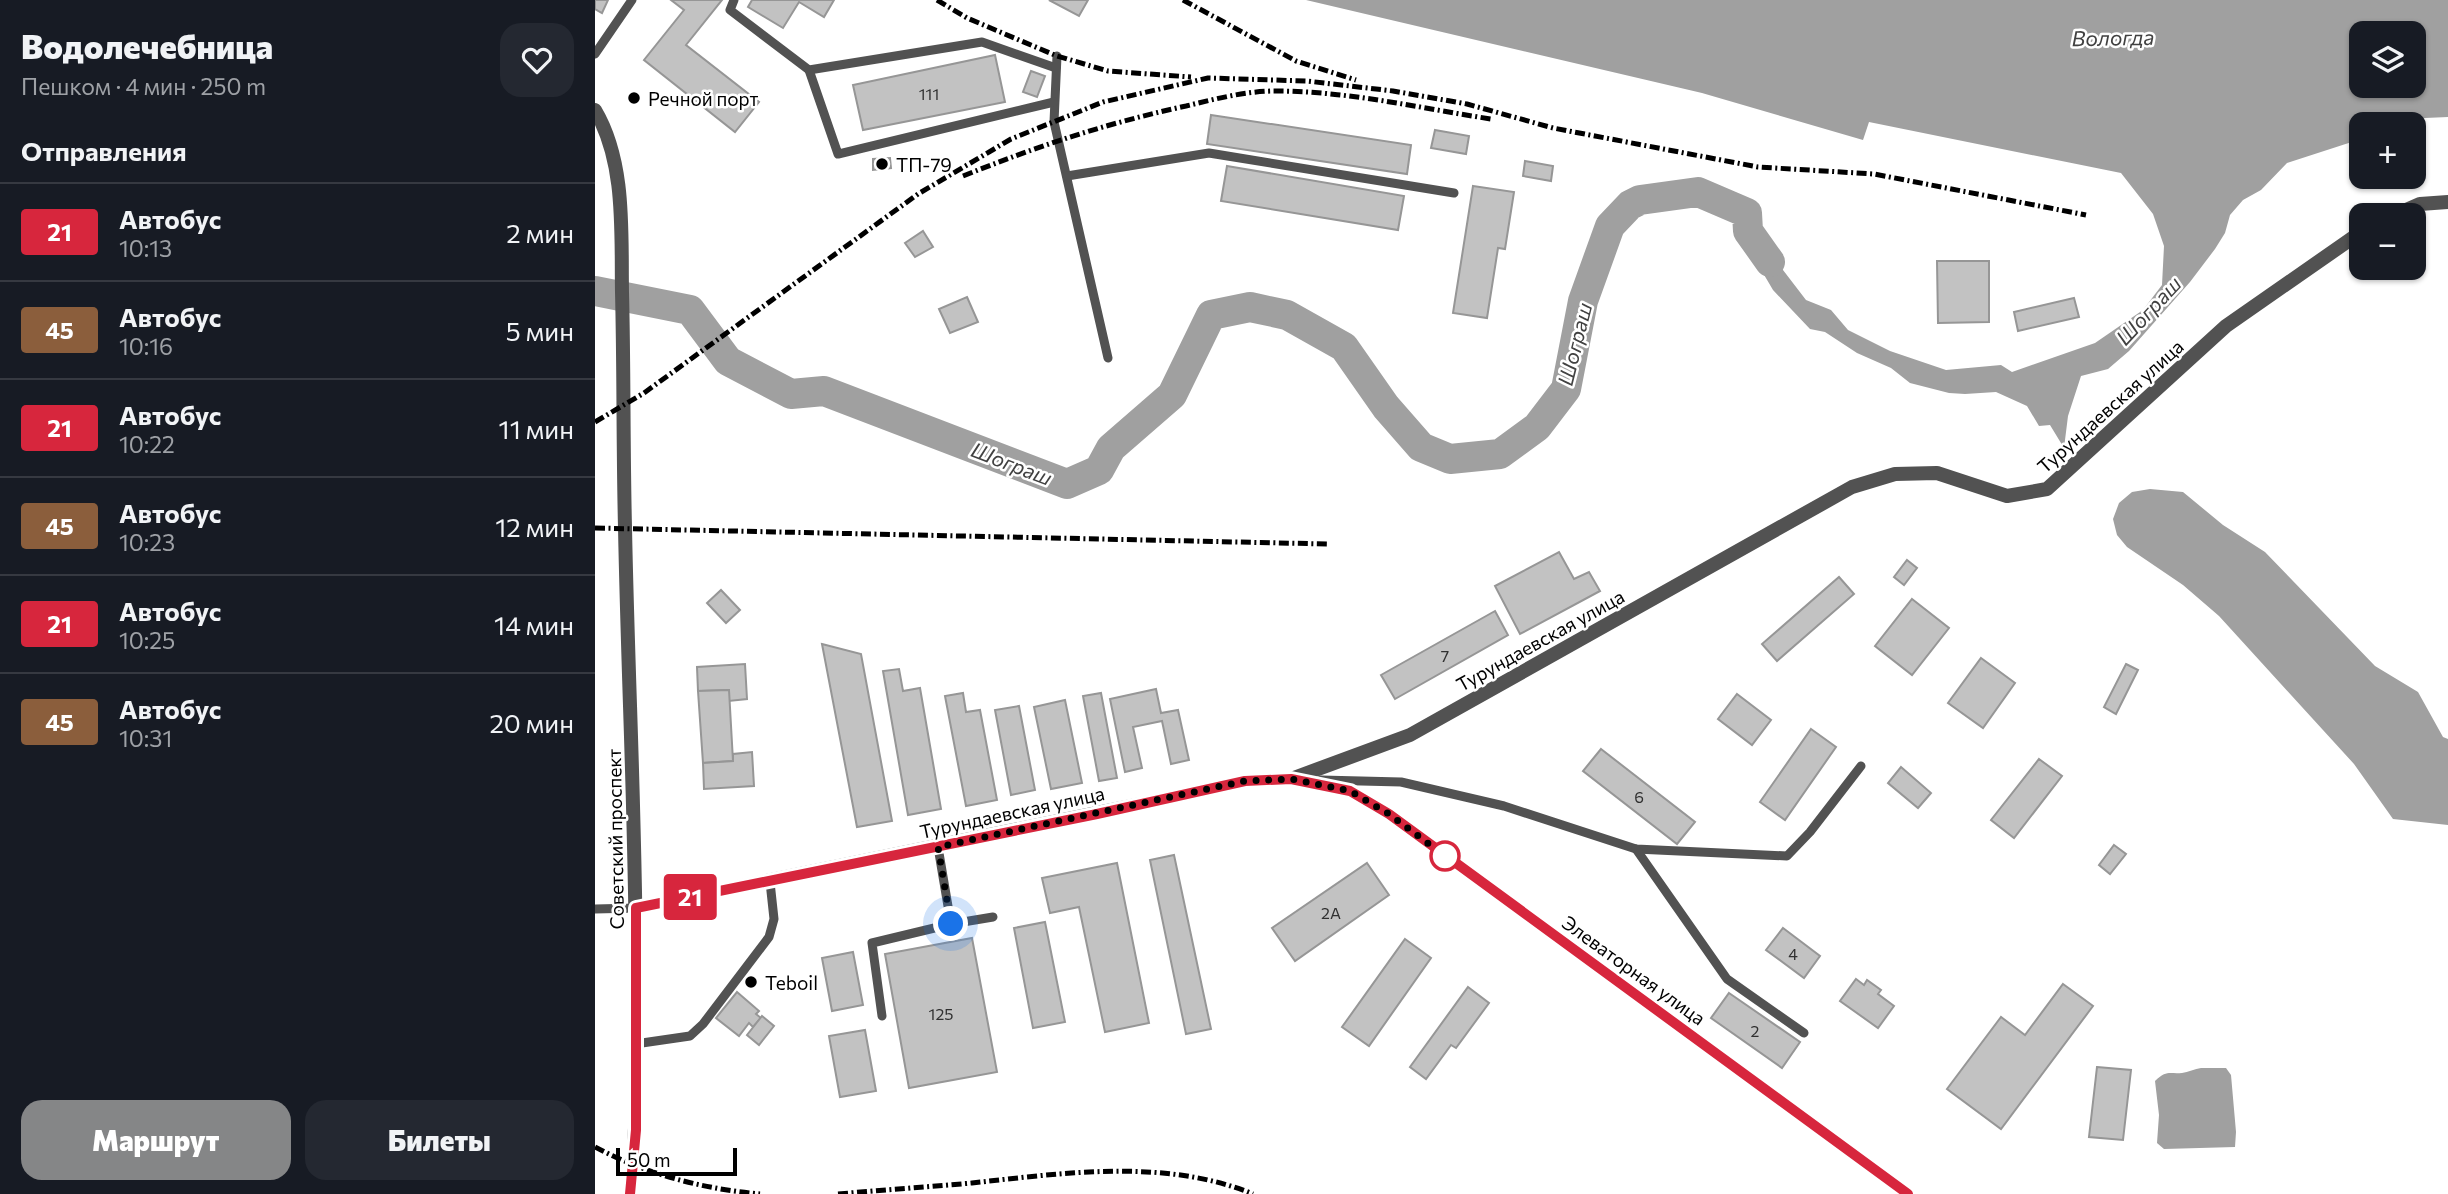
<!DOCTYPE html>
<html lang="ru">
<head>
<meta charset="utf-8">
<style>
	:root { --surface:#171b24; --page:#242831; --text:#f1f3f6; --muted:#9ea1a6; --line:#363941; --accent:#858687 }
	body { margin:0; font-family:Commissioner,sans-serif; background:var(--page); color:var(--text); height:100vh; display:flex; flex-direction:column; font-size:26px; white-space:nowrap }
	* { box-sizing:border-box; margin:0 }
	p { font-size:23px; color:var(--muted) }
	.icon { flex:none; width:38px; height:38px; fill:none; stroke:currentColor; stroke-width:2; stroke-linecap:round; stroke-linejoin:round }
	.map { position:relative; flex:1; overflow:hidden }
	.side { display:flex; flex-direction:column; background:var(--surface); width:595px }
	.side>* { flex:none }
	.badge { padding:0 14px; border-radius:5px; font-size:24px; line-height:46px }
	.tools { position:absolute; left:1754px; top:21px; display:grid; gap:14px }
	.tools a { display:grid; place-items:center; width:77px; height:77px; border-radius:14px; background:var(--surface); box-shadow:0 2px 5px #0004; font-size:35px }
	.scale { position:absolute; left:21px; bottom:18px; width:121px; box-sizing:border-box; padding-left:7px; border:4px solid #000; border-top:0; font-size:19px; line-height:24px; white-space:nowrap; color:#000; -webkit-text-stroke:5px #fff; paint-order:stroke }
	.you { position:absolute; width:35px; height:35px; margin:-18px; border:5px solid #fff; border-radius:50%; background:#1a73e8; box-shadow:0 0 0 10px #1a73e833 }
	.map>.badge { position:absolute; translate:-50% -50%; box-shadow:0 0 0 4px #fff }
	h2 { padding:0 21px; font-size:26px; line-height:63px }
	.round { display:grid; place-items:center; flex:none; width:74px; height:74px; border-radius:21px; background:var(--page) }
	.overview { display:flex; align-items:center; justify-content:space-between; height:119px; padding:0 21px }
	h1 { font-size:33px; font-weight:800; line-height:52px }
	.primary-button { display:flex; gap:14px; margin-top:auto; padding:14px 21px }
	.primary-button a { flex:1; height:80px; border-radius:21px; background:var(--accent); color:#fff; font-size:28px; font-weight:800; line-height:80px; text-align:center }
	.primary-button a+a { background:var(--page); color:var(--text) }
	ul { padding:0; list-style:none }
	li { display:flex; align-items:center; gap:21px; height:98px; padding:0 21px; border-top:2px solid var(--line) }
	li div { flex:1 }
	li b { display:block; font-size:26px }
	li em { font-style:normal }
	li .badge { min-width:77px; font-weight:700; text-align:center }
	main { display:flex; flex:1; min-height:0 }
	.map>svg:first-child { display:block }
	.water { fill:#a0a0a0; fill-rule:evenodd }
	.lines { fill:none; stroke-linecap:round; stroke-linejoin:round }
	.river { stroke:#a0a0a0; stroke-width:30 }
	.building { fill:#c2c2c2; stroke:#969696; stroke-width:2 }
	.service { stroke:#525252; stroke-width:9 }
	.minor { stroke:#525252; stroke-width:14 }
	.tertiary { stroke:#525252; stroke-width:14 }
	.rail { stroke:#000; stroke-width:5; stroke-dasharray:10 3.5 2 3.5; stroke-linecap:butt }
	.line-casing { stroke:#fff; stroke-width:16 }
	.line { stroke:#d7263d; stroke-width:10 }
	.walk { stroke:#000; stroke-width:7; stroke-dasharray:0 12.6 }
	.poi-dot { fill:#000; stroke:#fff; stroke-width:2.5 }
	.stop-dot { fill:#fff; stroke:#d7263d; stroke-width:3.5 }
	.labels { text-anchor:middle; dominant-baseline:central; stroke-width:5; stroke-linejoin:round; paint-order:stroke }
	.number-label { font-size:16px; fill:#303030 }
	.poi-label { font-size:19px; fill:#000; stroke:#fff; text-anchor:start }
	.street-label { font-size:19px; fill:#000; stroke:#fff }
	.water-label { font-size:21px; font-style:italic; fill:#414141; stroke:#fff }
</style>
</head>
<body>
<main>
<section class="side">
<div class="overview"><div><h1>Водолечебница</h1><p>Пешком · 4 мин · 250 m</p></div><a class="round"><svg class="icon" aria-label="heart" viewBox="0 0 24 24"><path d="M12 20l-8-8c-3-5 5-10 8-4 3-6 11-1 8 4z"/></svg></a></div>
<h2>Отправления</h2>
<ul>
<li><span class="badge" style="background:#d7263d;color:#fff">21</span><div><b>Автобус</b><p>10:13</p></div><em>2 мин</em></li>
<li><span class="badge" style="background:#8b5e3c;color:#fff">45</span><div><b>Автобус</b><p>10:16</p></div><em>5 мин</em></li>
<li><span class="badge" style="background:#d7263d;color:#fff">21</span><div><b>Автобус</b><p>10:22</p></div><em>11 мин</em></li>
<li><span class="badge" style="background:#8b5e3c;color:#fff">45</span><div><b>Автобус</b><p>10:23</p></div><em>12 мин</em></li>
<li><span class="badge" style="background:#d7263d;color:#fff">21</span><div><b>Автобус</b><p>10:25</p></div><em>14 мин</em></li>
<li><span class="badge" style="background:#8b5e3c;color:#fff">45</span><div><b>Автобус</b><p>10:31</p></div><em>20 мин</em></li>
</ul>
<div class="primary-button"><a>Маршрут</a><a>Билеты</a></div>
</section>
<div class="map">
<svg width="1853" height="1194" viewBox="0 0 1853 1194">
	<rect width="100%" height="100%" fill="#fff"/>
	<g class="water">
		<path d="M711,0H1853V117L1830,118L1811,124H1766V139L1692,163L1666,190L1648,200L1635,215L1630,233L1620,249L1595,282L1534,351L1513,369L1486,376L1473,416L1469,448L1455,425L1444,426L1432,406L1401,392L1370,394L1354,393L1315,383L1296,368L1262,353L1230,332L1215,329L1178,290L1158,256L1153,231L1168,244L1211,300L1236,310L1253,330L1295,351L1351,370L1406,365L1417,372L1500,343L1548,310L1567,285L1569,246L1558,214L1526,173L1274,122L1268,140L1107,93ZM1766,33H1818V86H1766Z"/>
		<polygon points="1555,489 1588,492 1628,525 1670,552 1780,666 1823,692 1848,737 1853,739 1853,825 1798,819 1759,764 1624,616 1588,585 1532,547 1522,535 1518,519 1524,503 1537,492"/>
		<path d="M1606,1068H1631L1636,1075L1641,1132L1640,1147L1569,1149L1562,1143L1564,1115L1560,1081C1572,1070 1573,1074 1587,1073C1593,1072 1600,1069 1606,1068Z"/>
	</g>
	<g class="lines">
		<polyline class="river" points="0,291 95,310 133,361 196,394 229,391 472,484 504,470 516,448 577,395 616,315 655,307 692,315 749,347 791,407 826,447 855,459 905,454 942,427 971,389 988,301 1015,226 1035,205 1045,200 1103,192 1152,213 1153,231 1175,262"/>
	</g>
	<g class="building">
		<polygon points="0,0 13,0 7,13 0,9"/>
		<polygon points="76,0 127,0 91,45 164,102 140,132 49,60 89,10"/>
		<polygon points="157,0 239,0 229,17 204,2 188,28 153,7"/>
		<polygon points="454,0 493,0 484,16"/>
		<polygon points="400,55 410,102 268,130 258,85"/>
		<polygon points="436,71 450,76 442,97 428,92"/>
		<polygon points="616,115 816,145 812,174 612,144"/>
		<polygon points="840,130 874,136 871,154 836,148"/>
		<polygon points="295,158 296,168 278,170 278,159"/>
		<polygon points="930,161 958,166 956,181 928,176"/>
		<polygon points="632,166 809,196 803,230 626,201"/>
		<polygon points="878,186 919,192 910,249 903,248 892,318 858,313"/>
		<polygon points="328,231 338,247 320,257 310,243"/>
		<polygon points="1342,261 1394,261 1394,322 1343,323"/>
		<polygon points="372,297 383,322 355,333 344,309"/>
		<polygon points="1479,298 1484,317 1423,331 1419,312"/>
		<polygon points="964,552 979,579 994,572 1005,591 925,634 900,586"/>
		<polygon points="1312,560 1322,568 1309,585 1299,577"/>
		<polygon points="1244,577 1259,594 1182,661 1167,644"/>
		<polygon points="126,590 145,610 131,623 112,603"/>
		<polygon points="1317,599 1354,628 1317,675 1280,646"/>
		<polygon points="900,611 913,635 800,699 786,675"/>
		<polygon points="227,644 266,654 297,821 262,827"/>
		<polygon points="1386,658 1420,683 1388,728 1353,703"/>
		<polygon points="150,664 152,699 134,701 134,690 103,691 102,667"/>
		<polygon points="1531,664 1543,670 1521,714 1509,707"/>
		<polygon points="304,669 308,691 325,688 346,809 313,815 288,671"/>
		<polygon points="561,689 566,713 583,710 594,760 576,764 567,721 538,727 547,768 530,772 515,699"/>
		<polygon points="134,690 138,761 108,763 103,691"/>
		<polygon points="368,693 371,712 385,710 402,800 371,806 350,696"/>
		<polygon points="506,693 522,778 504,781 488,696"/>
		<polygon points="1142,694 1176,720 1157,745 1123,719"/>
		<polygon points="470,700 487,783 456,789 439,707"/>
		<polygon points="424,706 440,790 416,795 400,710"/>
		<polygon points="1216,729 1241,747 1190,820 1165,802"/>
		<polygon points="1006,749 1100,822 1082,844 988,771"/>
		<polygon points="157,752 159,786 109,789 108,763 138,761 138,754"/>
		<polygon points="1444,759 1467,776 1419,838 1396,820"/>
		<polygon points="1306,767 1336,793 1323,808 1293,783"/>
		<polygon points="1519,845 1531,854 1515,874 1504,865"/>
		<polygon points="579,855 616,1029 591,1034 555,860"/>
		<polygon points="522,863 554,1023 510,1032 484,907 455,913 447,878"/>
		<polygon points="772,863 794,895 700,961 677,928"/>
		<polygon points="450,922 470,1022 438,1028 419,928"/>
		<polygon points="1188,928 1225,956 1209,978 1171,950"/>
		<polygon points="377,938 402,1072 314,1088 290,954"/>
		<polygon points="810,939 836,958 774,1046 747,1027"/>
		<polygon points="258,952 268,1005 237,1011 227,958"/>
		<polygon points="1261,979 1269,985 1272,980 1286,990 1283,994 1299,1006 1283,1028 1245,1001"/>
		<polygon points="1468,984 1498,1006 1406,1129 1352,1089 1406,1017 1430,1035"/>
		<polygon points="873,987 894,1003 861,1048 856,1045 831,1079 815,1067"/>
		<polygon points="142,992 164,1011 161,1014 166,1018 158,1027 154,1023 144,1036 121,1018"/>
		<polygon points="1134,993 1205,1042 1187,1068 1116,1018"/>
		<polygon points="167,1016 179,1026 164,1045 152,1035"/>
		<polygon points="270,1030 281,1091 245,1097 234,1036"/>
		<polygon points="1502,1067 1536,1070 1528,1140 1494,1137"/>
	</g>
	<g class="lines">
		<g class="service">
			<polyline points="139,0 135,10 214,70 387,42 461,68"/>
			<polyline points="0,54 37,0"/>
			<polyline points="462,56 459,122 513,358"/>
			<polyline points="214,70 243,154 459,102"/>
			<polyline points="472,176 614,153 859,193"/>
			<polyline points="726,780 806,782 909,806 1041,849 1192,856 1215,832 1266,766"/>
			<polyline points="1041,849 1132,979 1209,1033"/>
			<polyline points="0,909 41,908"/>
			<polyline points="356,924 398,917"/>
			<polyline points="287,1016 277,943 356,924 343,847"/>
			<polyline points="40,1044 95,1036 108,1024 174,937 179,919 175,882"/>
		</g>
		<g class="minor">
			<polyline points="1800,215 1825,204 1853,202"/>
			<polyline points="697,779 755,791 794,814 1313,1194"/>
			<polyline points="41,908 555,802 650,781 696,779 815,735 1257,487 1300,474 1342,473 1412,496 1452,489 1631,326 1766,232"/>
		</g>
		<path class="tertiary" d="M0,110C31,162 26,233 27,292C29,370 28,448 30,527C33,687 42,848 41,1008C40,1070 43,1132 35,1194"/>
		<g class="rail">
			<polyline points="342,0 372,18 462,56 513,71 596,77"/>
			<polyline points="588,0 701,61 761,80"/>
			<path d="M368,176C443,146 512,123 591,106C620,99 651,91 680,91C753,91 824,108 896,119"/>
			<polyline points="0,422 49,393 323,194 416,139 508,102 613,78 712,81 798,91 872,104 958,128 1163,167 1279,174 1491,215"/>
			<polyline points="0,528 733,544"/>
			<path d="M0,1147C51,1174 108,1189 165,1194"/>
			<path d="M243,1194C288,1190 332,1187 377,1183C469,1173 570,1158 658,1194"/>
		</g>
	</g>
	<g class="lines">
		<g class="line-casing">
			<polyline id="line" points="35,1194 41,1130 41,908 502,814 650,781 696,779 755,791 794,814 1313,1194"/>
		</g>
		<use href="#line" class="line"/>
		<polyline class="walk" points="356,924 343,847 650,781 696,779 755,791 794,814 850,856"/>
	</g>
	<g class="poi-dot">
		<circle cx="39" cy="98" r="7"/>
		<circle cx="287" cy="164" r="7"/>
		<circle cx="156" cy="982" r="7"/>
	</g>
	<circle class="stop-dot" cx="850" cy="856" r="14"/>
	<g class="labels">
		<g class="number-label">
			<text x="334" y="93">111</text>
			<text x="850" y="655">7</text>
			<text x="1044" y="796">6</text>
			<text x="736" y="912">2А</text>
			<text x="1198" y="953">4</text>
			<text x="346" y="1013">125</text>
			<text x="1160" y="1030">2</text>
		</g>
		<g class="poi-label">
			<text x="53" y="98">Речной порт</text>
			<text x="301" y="164">ТП-79</text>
			<text x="170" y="982">Teboil</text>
		</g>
		<g class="street-label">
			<text transform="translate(1515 406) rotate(-42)">Турундаевская улица</text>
			<text transform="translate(945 640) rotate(-29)">Турундаевская улица</text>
			<text transform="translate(417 812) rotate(-12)">Турундаевская улица</text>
			<text transform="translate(20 839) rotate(-91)">Советский проспект</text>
			<text transform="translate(1039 970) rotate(36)">Элеваторная улица</text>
		</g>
		<g class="water-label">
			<text transform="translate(1518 37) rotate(-1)">Вологда</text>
			<text transform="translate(1553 310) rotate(-47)">Шограш</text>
			<text transform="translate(979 344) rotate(-76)">Шограш</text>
			<text transform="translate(417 463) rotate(21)">Шограш</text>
		</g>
	</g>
</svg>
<div class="tools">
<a><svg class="icon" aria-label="layers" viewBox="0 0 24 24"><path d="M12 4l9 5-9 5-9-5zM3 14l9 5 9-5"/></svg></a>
<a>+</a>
<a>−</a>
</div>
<div class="scale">50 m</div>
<div class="you" style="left:356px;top:924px"></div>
<b class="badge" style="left:95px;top:897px;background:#d7263d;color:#fff">21</b>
</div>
</main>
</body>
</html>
